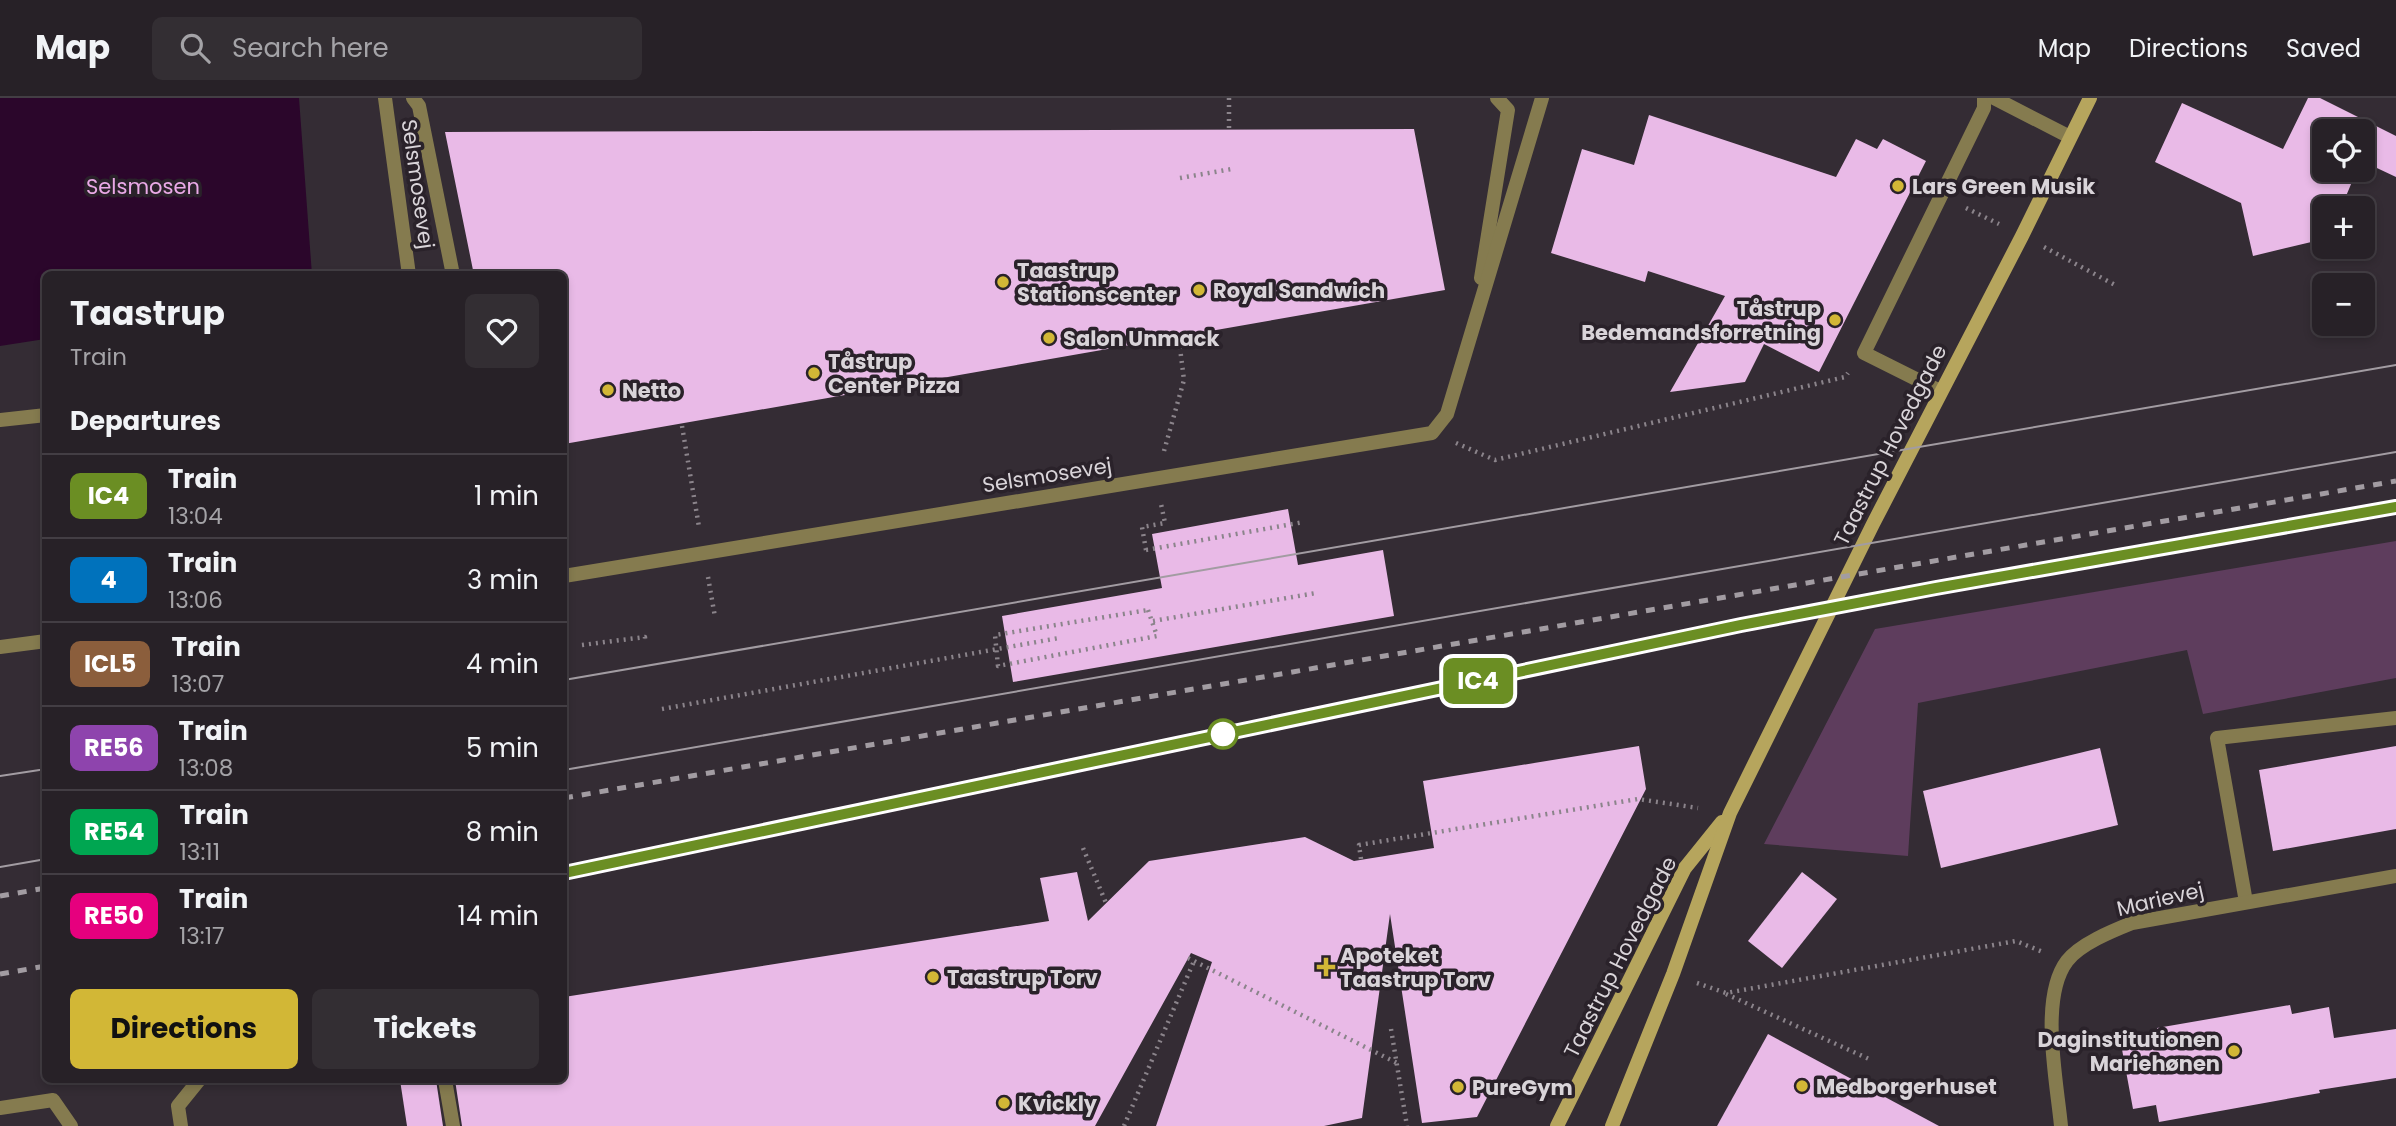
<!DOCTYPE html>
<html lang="en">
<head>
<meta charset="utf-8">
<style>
	:root { --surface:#272127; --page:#332e33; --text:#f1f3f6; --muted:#a4a3a7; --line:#433e44; --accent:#d2b736 }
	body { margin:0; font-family:Poppins,sans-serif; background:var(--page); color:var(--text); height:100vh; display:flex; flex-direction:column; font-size:26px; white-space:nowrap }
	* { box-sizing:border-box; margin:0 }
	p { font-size:23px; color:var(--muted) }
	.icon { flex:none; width:38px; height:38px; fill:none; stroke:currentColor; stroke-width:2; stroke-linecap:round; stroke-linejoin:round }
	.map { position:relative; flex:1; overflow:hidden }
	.details { position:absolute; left:42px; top:173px; width:525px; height:812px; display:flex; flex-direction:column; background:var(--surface); border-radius:10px; box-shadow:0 4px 10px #0003,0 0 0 2px var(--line) }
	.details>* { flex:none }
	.badge { padding:0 14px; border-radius:10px; font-size:24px; line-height:46px }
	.fabs { position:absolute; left:2312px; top:21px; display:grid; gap:14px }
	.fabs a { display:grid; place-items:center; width:63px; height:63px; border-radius:10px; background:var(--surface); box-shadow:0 4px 10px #0003,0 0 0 2px var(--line); font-size:35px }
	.map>.badge { position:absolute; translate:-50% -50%; box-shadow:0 0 0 4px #fff }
	h2 { padding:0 28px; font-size:26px; line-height:63px }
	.round { display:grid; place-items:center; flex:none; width:74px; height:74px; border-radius:10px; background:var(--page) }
	.head { display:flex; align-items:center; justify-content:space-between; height:119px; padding:0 28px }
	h1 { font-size:33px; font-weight:700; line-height:52px }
	.button { display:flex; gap:14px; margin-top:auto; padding:14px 28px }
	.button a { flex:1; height:80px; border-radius:10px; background:var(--accent); color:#111; font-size:28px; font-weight:700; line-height:80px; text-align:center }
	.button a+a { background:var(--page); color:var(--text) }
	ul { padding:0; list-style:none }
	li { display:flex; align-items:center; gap:21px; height:84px; padding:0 28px; border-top:2px solid var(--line) }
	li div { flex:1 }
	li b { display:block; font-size:26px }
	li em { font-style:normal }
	li .badge { min-width:77px; font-weight:700; text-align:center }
	header { display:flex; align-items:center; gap:42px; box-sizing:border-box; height:98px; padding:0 35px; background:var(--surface); border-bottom:2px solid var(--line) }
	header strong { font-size:33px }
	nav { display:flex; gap:38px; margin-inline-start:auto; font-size:24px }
	.search { width:490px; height:63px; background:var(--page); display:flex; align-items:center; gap:18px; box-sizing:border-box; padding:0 24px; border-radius:10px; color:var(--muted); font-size:26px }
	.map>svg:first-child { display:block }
	.green { fill:#5e3d5d }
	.water { fill:#2b062b }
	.building { fill:#e9bae7 }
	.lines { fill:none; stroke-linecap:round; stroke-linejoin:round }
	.path { stroke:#8b848b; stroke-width:4.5; stroke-dasharray:2 5; stroke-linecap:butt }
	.lane { stroke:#857b4f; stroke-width:14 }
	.street { stroke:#857b4f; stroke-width:14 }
	.secondary { stroke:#b6a55d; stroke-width:14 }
	.tram { stroke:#a29ca2; stroke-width:2 }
	.rail { stroke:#a29ca2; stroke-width:5; stroke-dasharray:9 9; stroke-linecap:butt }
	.line-casing { stroke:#fff; stroke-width:16 }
	.line { stroke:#6b8e23; stroke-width:10 }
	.poi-dot { fill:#d2b736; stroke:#2a222a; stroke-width:2.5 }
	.stop-dot { fill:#fff; stroke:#6b8e23; stroke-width:3.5 }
	.labels { text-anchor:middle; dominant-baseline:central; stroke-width:7; stroke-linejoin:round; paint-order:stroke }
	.street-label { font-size:21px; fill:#d9d4d9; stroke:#2a222a }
	.park-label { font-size:21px; fill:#eaa9e7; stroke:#2a222a }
	.poi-label { font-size:21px; font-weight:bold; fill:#d9d4d9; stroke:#2a222a; text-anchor:start }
</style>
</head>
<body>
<header>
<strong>Map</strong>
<div class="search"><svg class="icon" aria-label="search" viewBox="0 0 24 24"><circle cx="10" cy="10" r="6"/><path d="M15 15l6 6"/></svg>Search here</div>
<nav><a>Map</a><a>Directions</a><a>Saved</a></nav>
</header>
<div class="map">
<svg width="2396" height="1028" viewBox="0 0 2396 1028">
	<rect width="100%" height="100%" fill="#342c34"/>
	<polygon class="green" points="2396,443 2396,580 2203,616 2187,552 1918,605 1908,758 1764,746 1875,531"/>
	<polygon class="water" points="0,0 299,0 312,177 46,177 45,241 0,248"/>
	<g class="building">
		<polygon points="2308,0 2320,0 2396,38 2396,79 2362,63 2362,33 2324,33 2324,72 2357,72 2341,110 2324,110 2324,141 2253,158 2241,105 2155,64 2182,5 2283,51"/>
		<polygon points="1649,17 1836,79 1856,41 1877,51 1883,41 1926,63 1819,274 1764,246 1745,284 1670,294 1725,198 1648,173 1645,184 1551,155 1582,51 1634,67"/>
		<polygon points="1414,31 1445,192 564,346 564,177 474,177 445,34"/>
		<polygon points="1288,411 1298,467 1383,452 1394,518 1013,584 1002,518 1162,490 1152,436"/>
		<polygon points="1639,648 1646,691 1477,1019 1422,1025 1390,816 1362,1020 1324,1028 1156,1028 1212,864 1191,855 1095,1028 462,1028 455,982 564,982 564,899 1049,823 1040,780 1077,774 1088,823 1149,763 1305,739 1354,763 1434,750 1423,683"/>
		<polygon points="2396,648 2396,731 2273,753 2259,672"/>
		<polygon points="2100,650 2118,727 1941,770 1923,693"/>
		<polygon points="1802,774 1837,801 1782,870 1748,843"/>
		<polygon points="2290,907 2292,916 2329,909 2334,940 2396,931 2396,980 2319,992 2320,995 2159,1024 2156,1007 2133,1011 2121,946 2159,939 2157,930"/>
		<polygon points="1768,936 1939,1028 1717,1028"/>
		<polygon points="400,982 436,982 443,1028 407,1028"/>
	</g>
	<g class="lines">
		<g class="path">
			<polyline points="1229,0 1229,32"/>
			<polyline points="1180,80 1232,71"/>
			<polyline points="1966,110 1999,126"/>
			<polyline points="2044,149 2117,188"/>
			<polyline points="682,328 699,429"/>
			<polyline points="1456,345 1495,362 1845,279 1848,275"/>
			<polyline points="1164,353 1184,282 1179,242"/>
			<polyline points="1146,452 1142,429 1165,425 1161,406"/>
			<polyline points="1146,452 1304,424"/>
			<polyline points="708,479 715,519"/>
			<polygon points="1148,512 1157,538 998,568 995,537"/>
			<polyline points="1153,523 1316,495"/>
			<polyline points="582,547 645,539 645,543"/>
			<polyline points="662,611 1059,540"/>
			<polyline points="1083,750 1106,805"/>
			<polyline points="1361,761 1359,747 1638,701 1698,710"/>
			<polyline points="1188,860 1397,965"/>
			<polyline points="1697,885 1726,895 2016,843 2043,854"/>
			<polyline points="1726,896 1869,961"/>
			<polyline points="1391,931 1407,1028"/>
			<polyline points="1124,1028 1194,863"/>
		</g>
		<g class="lane">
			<polyline points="1481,180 1508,12 1497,0"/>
			<polyline points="1940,293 1864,255 1984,10 1984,0"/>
			<polyline points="564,478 1432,335 1447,316 1542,0"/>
			<polyline points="2246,804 2217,640 2396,620"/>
			<polyline points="445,982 453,1028"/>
			<polyline points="0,1010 53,1002 71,1028"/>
			<polyline points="181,1028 178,1008 199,982"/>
		</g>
		<g class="street">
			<polyline points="385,0 409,177"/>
			<polyline points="413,0 419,8 453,177"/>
			<polyline points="1994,0 2070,39"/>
			<polyline points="0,322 46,317"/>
			<polyline points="0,549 46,543"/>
			<path d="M2061,1028C2057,984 2039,900 2067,863C2080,846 2112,833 2132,825L2396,778"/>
		</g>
		<g class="secondary">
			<polyline points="1557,1028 1685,770 1722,724"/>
			<polyline points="1612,1028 1673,876 1730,715 1873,426 2022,138 2090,0"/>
		</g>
		<g class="tram">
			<polyline points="564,582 2396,267"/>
			<polyline points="564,672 2396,354"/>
			<polyline points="0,678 46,671"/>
			<polyline points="0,769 46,761"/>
		</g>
		<g class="rail">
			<polyline points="564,700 2396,383"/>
			<polyline points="564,775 1741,527 1936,490 2396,409"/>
			<polyline points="0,798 46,790"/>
			<polyline points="0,876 46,868"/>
		</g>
	</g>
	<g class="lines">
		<g class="line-casing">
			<polyline id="line" points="564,775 1741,527 1936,490 2396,409"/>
		</g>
		<use href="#line" class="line"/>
	</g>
	<g class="poi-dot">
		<circle cx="1898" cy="88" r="7"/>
		<circle cx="1003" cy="184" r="7"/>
		<circle cx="1199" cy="192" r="7"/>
		<circle cx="1835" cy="222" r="7"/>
		<circle cx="1049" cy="240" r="7"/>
		<circle cx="814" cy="275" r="7"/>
		<circle cx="608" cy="292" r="7"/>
		<path d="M1322.5 858.5h7v7h7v7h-7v7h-7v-7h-7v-7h7z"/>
		<circle cx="933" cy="879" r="7"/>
		<circle cx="2234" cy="953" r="7"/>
		<circle cx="1802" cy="988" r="7"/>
		<circle cx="1458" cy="989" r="7"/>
		<circle cx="1004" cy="1005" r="7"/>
	</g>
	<circle class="stop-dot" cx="1223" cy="636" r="14"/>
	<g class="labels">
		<g class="street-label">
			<text transform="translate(418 86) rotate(82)">Selsmosevej</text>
			<text transform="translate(1890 347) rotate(-63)">Taastrup Hovedgade</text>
			<text transform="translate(1047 377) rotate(-9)">Selsmosevej</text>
			<text transform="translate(2160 801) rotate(-13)">Marievej</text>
			<text transform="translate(1620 859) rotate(-63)">Taastrup Hovedgade</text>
		</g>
		<g class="park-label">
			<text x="143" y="88">Selsmosen</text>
		</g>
		<g class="poi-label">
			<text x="1912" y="88">Lars Green Musik</text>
			<text x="1017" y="172">Taastrup<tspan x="1017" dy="24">Stationscenter</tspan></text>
			<text x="1213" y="192">Royal Sandwich</text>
			<text x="1821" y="210" text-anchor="end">Tåstrup<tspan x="1821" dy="24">Bedemandsforretning</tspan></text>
			<text x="1063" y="240">Salon Unmack</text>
			<text x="828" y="263">Tåstrup<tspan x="828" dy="24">Center Pizza</tspan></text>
			<text x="622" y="292">Netto</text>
			<text x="1340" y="857">Apoteket<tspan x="1340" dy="24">Taastrup Torv</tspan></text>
			<text x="947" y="879">Taastrup Torv</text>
			<text x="2220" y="941" text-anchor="end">Daginstitutionen<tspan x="2220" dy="24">Mariehønen</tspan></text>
			<text x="1816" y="988">Medborgerhuset</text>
			<text x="1472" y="989">PureGym</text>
			<text x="1018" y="1005">Kvickly</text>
		</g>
	</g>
</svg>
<div class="fabs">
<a><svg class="icon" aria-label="locate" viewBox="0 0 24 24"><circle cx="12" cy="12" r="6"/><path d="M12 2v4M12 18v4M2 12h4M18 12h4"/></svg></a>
<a>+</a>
<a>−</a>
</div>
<b class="badge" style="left:1478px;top:583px;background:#6b8e23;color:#fff">IC4</b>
<section class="details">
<div class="head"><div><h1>Taastrup</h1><p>Train</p></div><a class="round"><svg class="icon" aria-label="heart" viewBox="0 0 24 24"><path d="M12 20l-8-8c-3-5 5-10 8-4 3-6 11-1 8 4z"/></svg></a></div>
<h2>Departures</h2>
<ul>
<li><span class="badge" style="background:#6b8e23;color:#fff">IC4</span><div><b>Train</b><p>13:04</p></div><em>1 min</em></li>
<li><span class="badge" style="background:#0072bc;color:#fff">4</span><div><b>Train</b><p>13:06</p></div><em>3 min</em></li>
<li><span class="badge" style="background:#8b5e3c;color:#fff">ICL5</span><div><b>Train</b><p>13:07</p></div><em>4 min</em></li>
<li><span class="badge" style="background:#8e44ad;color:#fff">RE56</span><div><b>Train</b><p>13:08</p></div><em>5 min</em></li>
<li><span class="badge" style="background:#00a651;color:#fff">RE54</span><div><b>Train</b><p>13:11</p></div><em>8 min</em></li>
<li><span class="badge" style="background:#e6007e;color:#fff">RE50</span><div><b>Train</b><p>13:17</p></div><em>14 min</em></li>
</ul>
<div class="button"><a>Directions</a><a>Tickets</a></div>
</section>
</div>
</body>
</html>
